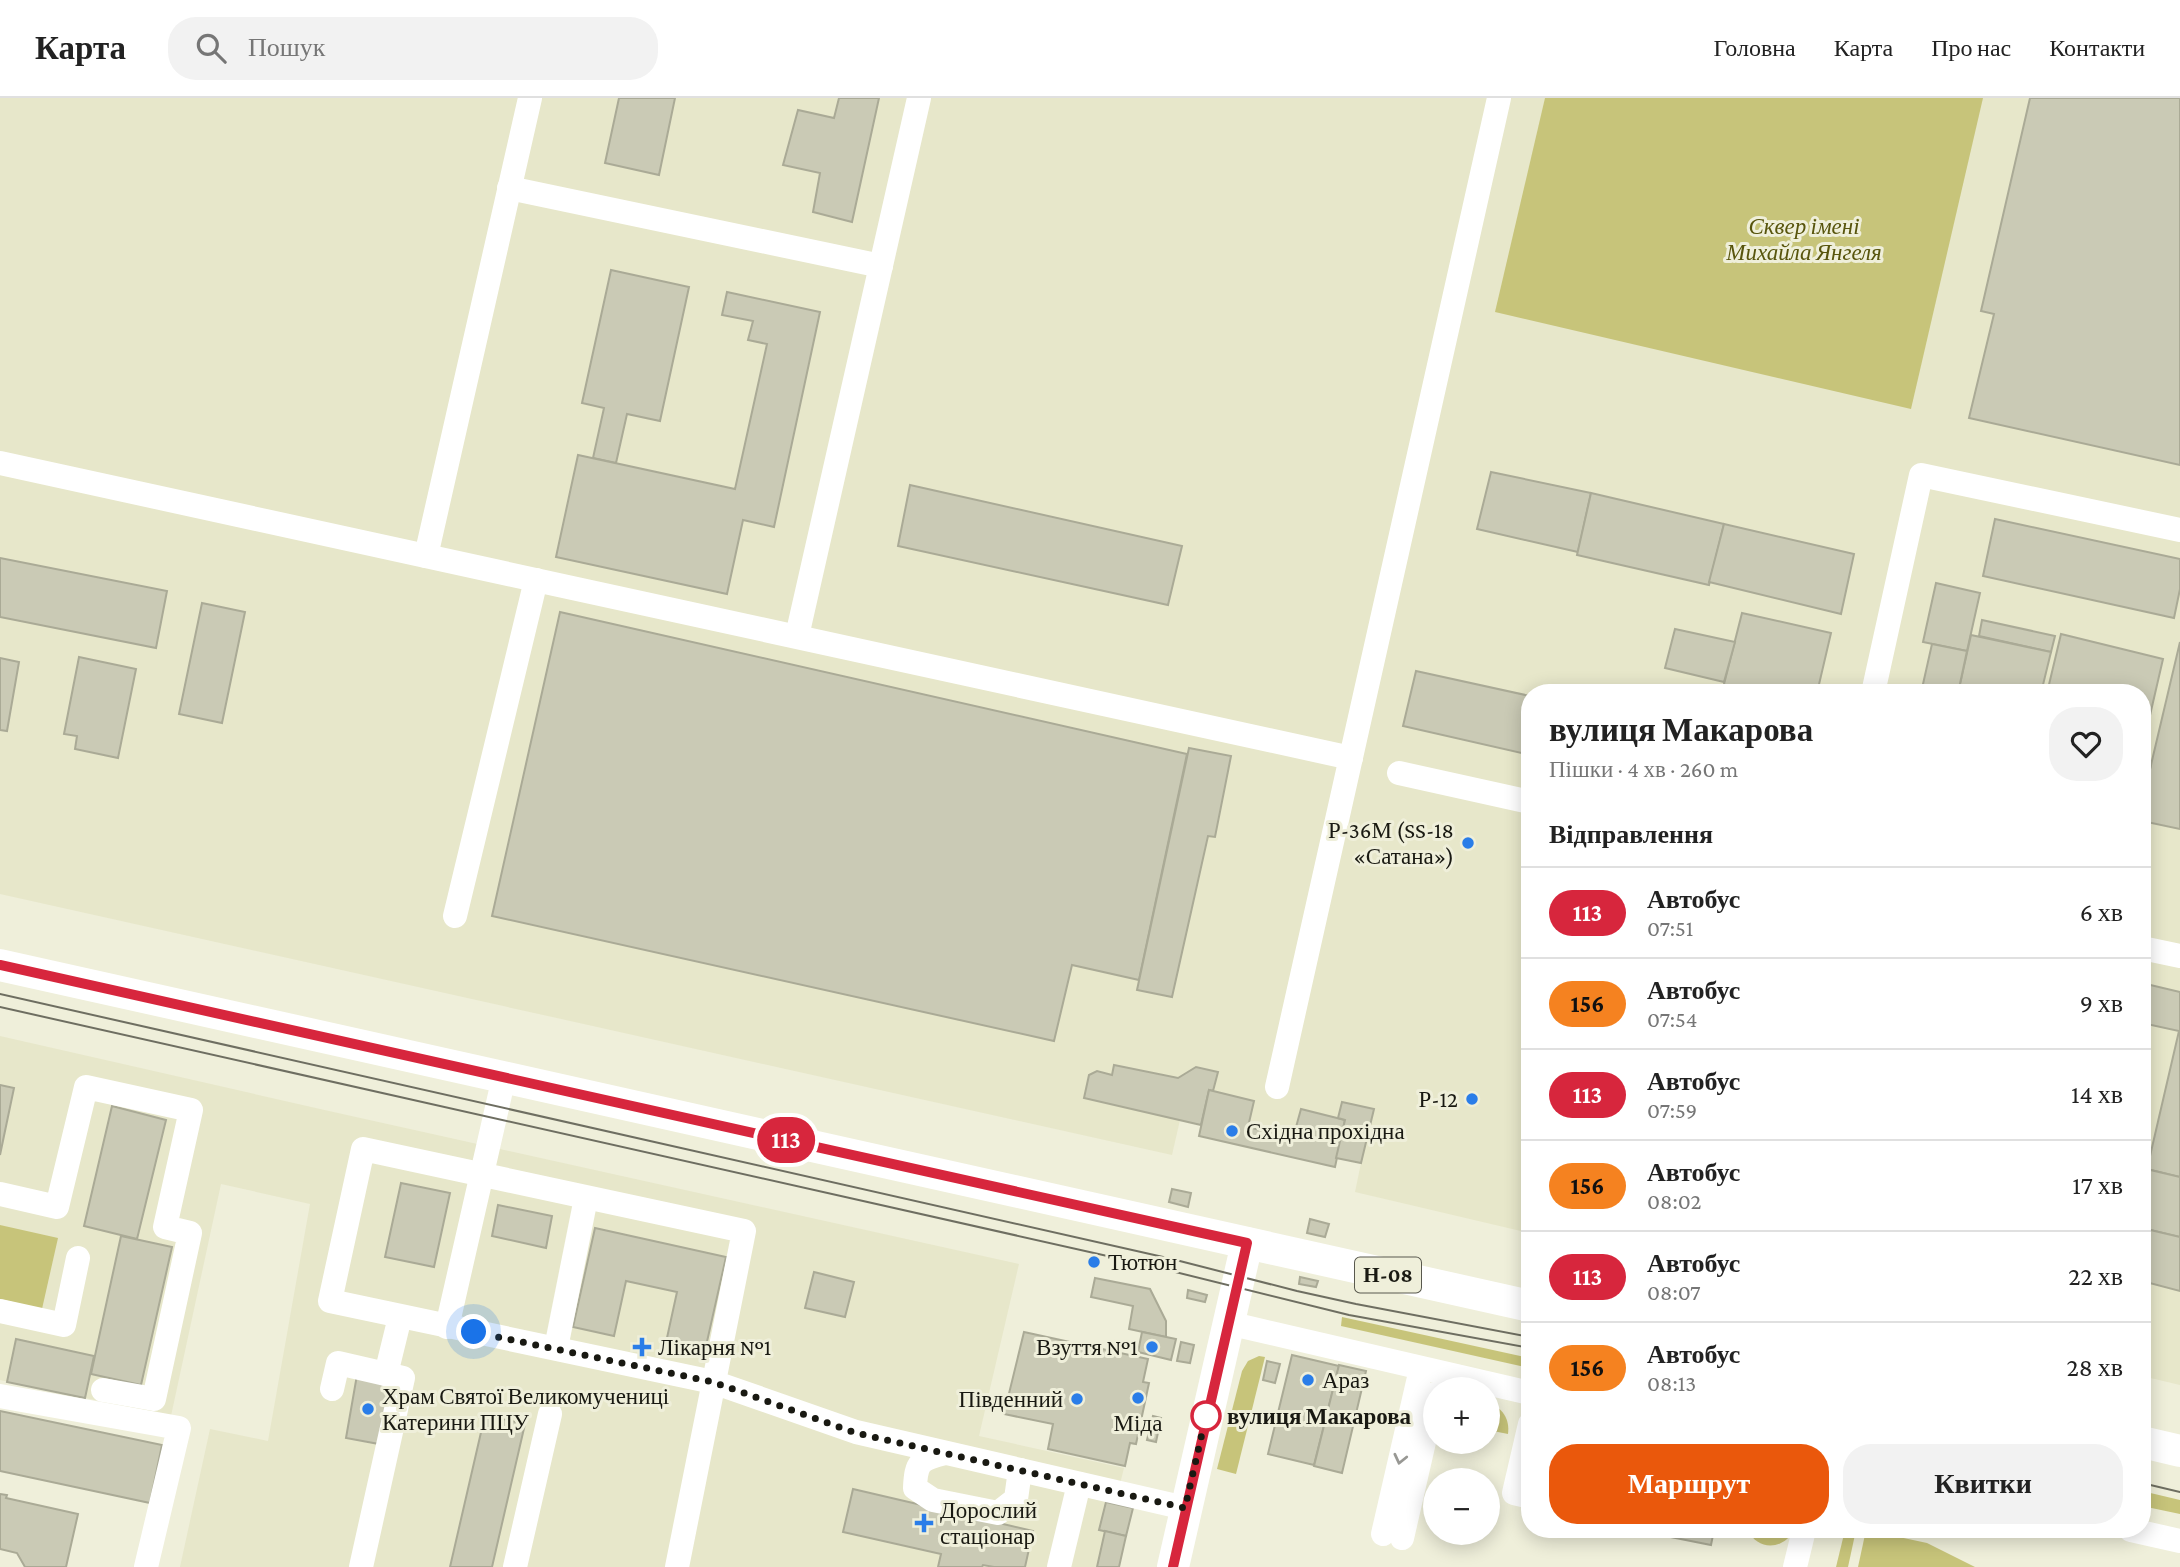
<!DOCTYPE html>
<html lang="uk">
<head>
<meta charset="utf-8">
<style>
	:root { --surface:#fff; --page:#f2f2f2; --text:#222; --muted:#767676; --line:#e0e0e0; --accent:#ea580c }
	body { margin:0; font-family:"Crimson Pro",serif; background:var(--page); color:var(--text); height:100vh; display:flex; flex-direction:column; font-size:26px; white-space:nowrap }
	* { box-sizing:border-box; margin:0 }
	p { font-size:23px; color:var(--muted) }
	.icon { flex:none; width:38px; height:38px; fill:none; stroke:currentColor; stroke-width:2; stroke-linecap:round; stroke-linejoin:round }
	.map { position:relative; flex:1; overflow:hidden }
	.panel { position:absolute; left:1521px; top:586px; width:630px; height:854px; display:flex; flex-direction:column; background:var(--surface); border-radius:28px; box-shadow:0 4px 18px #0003 }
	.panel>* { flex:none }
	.badge { padding:0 14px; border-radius:23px; font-size:24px; line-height:46px }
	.controls { position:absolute; left:1423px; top:1279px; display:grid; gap:14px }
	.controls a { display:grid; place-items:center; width:77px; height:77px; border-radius:50%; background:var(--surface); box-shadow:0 4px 18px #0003; font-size:35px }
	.you { position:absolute; width:35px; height:35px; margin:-18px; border:5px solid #fff; border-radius:50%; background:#1a73e8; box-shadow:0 0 0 10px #1a73e833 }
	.map>.badge { position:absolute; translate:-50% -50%; box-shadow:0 0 0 4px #fff }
	h2 { padding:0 28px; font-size:26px; line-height:63px }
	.round { display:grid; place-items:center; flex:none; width:74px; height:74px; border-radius:28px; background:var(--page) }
	.overview { display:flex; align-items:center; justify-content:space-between; height:119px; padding:0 28px }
	h1 { font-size:33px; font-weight:700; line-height:52px }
	.primary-button { display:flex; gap:14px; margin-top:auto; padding:14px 28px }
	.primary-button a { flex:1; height:80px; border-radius:28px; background:var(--accent); color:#fff; font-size:28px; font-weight:700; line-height:80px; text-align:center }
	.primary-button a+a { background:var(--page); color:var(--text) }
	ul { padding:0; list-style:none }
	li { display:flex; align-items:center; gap:21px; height:91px; padding:0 28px; border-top:2px solid var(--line) }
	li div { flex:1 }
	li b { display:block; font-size:26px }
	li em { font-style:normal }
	li .badge { min-width:77px; font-weight:700; text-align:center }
	header { display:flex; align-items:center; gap:42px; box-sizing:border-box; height:98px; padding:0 35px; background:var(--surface); border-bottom:2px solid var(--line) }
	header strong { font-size:33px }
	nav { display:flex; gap:38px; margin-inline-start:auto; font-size:24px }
	.search { width:490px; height:63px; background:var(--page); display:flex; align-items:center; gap:18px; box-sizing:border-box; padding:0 24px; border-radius:28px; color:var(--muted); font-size:26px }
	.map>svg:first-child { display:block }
	.built { fill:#e7e7ca }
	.green { fill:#c7c47a }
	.building { fill:#cacab5; stroke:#aaaa96; stroke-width:2 }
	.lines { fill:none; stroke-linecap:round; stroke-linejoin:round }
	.minor { stroke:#fff; stroke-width:24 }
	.major { stroke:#fff; stroke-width:32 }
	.tram { stroke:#6e6e61; stroke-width:2 }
	.oneway { stroke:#989894 }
	.line-casing { stroke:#fff; stroke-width:16 }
	.line { stroke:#d7263d; stroke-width:10 }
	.walk { stroke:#191912; stroke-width:7; stroke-dasharray:0 12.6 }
	.poi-dot { fill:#2a7de8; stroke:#efefda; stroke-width:2.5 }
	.stop-dot { fill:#fff; stroke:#d7263d; stroke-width:3.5 }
	.labels { text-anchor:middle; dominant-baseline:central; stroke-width:6; stroke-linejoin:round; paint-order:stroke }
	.shield { fill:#efefda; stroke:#59594e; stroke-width:2 }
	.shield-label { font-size:21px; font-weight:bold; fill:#191912 }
	.park-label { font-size:23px; font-style:italic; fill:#58550d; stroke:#efefda }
	.poi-label { font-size:23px; fill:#191912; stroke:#efefda; text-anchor:start }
	.stop-label { font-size:23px; font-weight:bold; fill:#191912; stroke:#efefda; text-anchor:start }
</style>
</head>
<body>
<header>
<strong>Карта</strong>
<div class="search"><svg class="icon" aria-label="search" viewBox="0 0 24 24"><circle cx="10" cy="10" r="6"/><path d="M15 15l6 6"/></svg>Пошук</div>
<nav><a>Головна</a><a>Карта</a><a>Про нас</a><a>Контакти</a></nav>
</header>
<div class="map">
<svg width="2180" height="1469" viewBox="0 0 2180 1469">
	<rect width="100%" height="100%" fill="#efefda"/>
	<g class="built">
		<polygon points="0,0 2180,0 2180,1287 2142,1278 2142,595 1530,595 1529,1135 1355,1094 1361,1065 1337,1060 1335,1069 1199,1038 1201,1027 1180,1022 1172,1057 0,796"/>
		<polygon points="0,938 329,1013 1019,1166 979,1338 1124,1370 1115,1406 1106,1404 1099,1431 1105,1433 1097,1469 180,1469 210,1331 268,1343 310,1106 221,1086 171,1318 0,1282"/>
	</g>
	<g class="green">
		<polygon points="1545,0 1983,0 1911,311 1495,214"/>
		<polygon points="0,1127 58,1140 42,1211 0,1201"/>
		<polygon points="1342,1219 1529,1260 1529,1270 1341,1228"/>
		<polygon points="1259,1258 1265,1259 1236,1376 1217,1371 1242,1273 1248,1263"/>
		<path d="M1488,1306C1502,1308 1510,1321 1508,1336L1488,1332Z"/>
		<polygon points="2142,1393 2180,1402 2180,1416 2142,1408"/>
		<path d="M1748,1432H1794C1784,1452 1757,1453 1748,1432Z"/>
		<polygon points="1845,1432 1856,1432 1848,1469 1836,1469"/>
		<polygon points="1866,1432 1927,1445 1975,1469 1858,1469"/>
	</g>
	<g class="building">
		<polygon points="619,0 675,0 659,77 605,65"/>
		<polygon points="839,0 879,0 852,124 813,114 820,75 783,67 798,12 834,20"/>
		<polygon points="2030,0 2180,0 2180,367 1969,320 1994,216 1981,213"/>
		<polygon points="611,172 689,189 660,323 627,316 616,365 593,360 604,310 582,305"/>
		<polygon points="727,194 820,214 774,429 743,422 727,496 556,459 578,357 735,391 767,246 748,242 753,223 722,217"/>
		<polygon points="1491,374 1591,395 1578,454 1477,431"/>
		<polygon points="910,387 1182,448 1168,507 898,448"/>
		<polygon points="1591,395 1724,426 1709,487 1577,457"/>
		<polygon points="1995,421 2180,461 2180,491 2174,520 1983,478"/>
		<polygon points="1724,426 1854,456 1841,516 1709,484"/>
		<polygon points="0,460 167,493 156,550 0,519"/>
		<polygon points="1936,485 1980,495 1967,553 1923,544"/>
		<polygon points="202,505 245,514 222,625 179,616"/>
		<polygon points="560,514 1187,656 1139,882 1072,867 1054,943 492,818"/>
		<polygon points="1742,515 1831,535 1817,595 1722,594"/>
		<polygon points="1982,522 2055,538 2051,554 1979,538"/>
		<polygon points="1675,531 1735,544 1724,584 1665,570"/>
		<polygon points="2061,536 2163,561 2142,652 2142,595 2047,595"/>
		<polygon points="1971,537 2051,554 2041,595 1958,595"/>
		<polygon points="2180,544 2180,731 2142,723 2142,705"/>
		<polygon points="1932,546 1967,553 1958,595 1921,595"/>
		<polygon points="79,559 136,571 118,660 75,651 77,638 64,636"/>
		<polygon points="0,560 19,564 7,633 0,632"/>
		<polygon points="1416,573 1530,598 1530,657 1403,628"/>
		<polygon points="1189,650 1231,658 1215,739 1208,738 1172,899 1137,892"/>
		<polygon points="2142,665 2151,667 2142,705"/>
		<polygon points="2142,885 2180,894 2180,1079 2147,1071 2179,933 2142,925"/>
		<polygon points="1114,967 1178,980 1196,969 1218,974 1213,993 1209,992 1201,1027 1084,1000 1089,977 1097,973 1112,977"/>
		<polygon points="0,987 14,990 0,1057"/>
		<polygon points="1209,992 1254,1003 1248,1029 1293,1040 1301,1011 1345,1022 1335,1069 1199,1038"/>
		<polygon points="1530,1000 1530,1027 1524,1026"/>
		<polygon points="1342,1004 1374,1011 1361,1065 1336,1060 1345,1022 1338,1020"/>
		<polygon points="112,1008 166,1022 137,1141 84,1128"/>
		<polygon points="2142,1070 2180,1079 2180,1139 2142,1130"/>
		<polygon points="401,1085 450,1095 434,1169 385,1159"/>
		<polygon points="1172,1091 1191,1095 1188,1109 1169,1104"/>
		<polygon points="498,1107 552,1118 546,1150 492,1138"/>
		<polygon points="1310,1121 1329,1126 1325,1139 1307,1135"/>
		<polygon points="595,1130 726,1159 704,1257 665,1249 677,1194 626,1183 614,1238 573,1229"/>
		<polygon points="2142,1130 2180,1139 2180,1193 2142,1183"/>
		<polygon points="121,1138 172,1149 141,1287 91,1276"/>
		<polygon points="814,1174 854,1184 845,1219 805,1210"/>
		<polygon points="1300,1179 1318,1183 1316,1189 1299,1186"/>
		<polygon points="1095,1180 1150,1191 1166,1223 1166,1239 1129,1231 1133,1208 1091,1199"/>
		<polygon points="1188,1192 1207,1197 1205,1204 1187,1200"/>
		<polygon points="1024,1234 1148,1261 1143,1284 1149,1285 1136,1346 1130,1345 1125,1368 1048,1351 1053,1326 1004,1316"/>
		<polygon points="1142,1234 1176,1241 1171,1262 1138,1254"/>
		<polygon points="16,1241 94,1258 85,1300 7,1284"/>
		<polygon points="1181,1244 1194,1247 1190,1265 1177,1263"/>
		<polygon points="1292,1257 1339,1268 1314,1367 1268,1356"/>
		<polygon points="1267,1263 1280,1266 1275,1285 1263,1282"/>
		<polygon points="1339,1267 1366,1273 1342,1375 1314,1368"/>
		<polygon points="357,1277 391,1283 379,1346 346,1340"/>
		<polygon points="0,1313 162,1347 150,1405 0,1373"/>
		<polygon points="485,1317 525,1326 492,1469 450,1469"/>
		<polygon points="1153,1318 1161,1320 1156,1344 1147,1342"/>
		<polygon points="853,1391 1033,1433 1025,1469 994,1469 983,1467 982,1469 938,1469 941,1456 843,1434"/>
		<polygon points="0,1396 7,1397 6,1400 78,1416 66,1469 25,1469 17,1455 0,1451"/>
		<polygon points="1106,1404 1133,1410 1126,1438 1099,1432"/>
		<polygon points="1645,1432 1714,1432 1711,1447 1645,1434"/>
		<polygon points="1105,1433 1126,1438 1119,1469 1097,1469"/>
	</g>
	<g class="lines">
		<g class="minor">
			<polyline points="509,90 881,168"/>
			<polyline points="0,365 1351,660"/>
			<polyline points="426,458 530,0"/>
			<polyline points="797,538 919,0"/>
			<polyline points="1873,595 1921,377 2180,432"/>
			<polyline points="1399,675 1530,704"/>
			<polyline points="455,818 536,482"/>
			<polyline points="2142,850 2180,858"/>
			<polyline points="1277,989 1499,0"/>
			<polyline points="0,1096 57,1109 86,989 191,1012 165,1129 190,1135 154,1301 103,1292"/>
			<polyline points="0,1213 64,1227 78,1160"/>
			<polyline points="1228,1225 1530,1295"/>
			<polyline points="447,1229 504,979"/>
			<polyline points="556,1250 586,1100"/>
			<polyline points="386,1276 400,1219"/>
			<polyline points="332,1291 338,1265 403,1280 361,1469"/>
			<polyline points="0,1298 179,1330 146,1469"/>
			<polyline points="1530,1326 1514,1395 1530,1399"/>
			<path d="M945,1355C920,1361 916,1364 915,1390L933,1402L998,1415L1016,1401L1020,1372"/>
			<polyline points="2131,1432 2180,1443"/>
			<polyline points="1383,1436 1421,1271"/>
			<polyline points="1402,1440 1435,1296"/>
			<polyline points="515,1469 550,1316"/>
			<polyline points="677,1469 744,1133 363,1051 330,1203 713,1284 856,1334 1185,1410"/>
			<polyline points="1059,1469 1079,1386"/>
			<polyline points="1795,1469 1804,1432"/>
		</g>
		<g class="major">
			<polyline points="0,867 1530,1208"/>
			<polyline points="2142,1344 2180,1353"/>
			<polyline points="1173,1469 1247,1145"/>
		</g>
		<g class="tram">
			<polyline points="0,896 1172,1161 1297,1193 1356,1206 1530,1239"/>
			<polyline points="0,909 1143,1166 1349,1217 1530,1250"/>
			<polyline points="2142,1385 2180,1394"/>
		</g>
	</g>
	<defs><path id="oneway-chevron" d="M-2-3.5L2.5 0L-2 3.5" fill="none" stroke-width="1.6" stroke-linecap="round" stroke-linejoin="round" transform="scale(1.75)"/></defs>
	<use class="oneway" href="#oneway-chevron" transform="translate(1400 1361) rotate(103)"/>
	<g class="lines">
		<g class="line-casing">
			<polyline id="line" points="0,867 1247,1145 1173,1469"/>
		</g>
		<use href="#line" class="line"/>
		<polyline class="walk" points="474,1234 713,1284 856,1335 1185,1410 1206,1318"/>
	</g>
	<g class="poi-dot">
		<circle cx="1468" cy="745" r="7"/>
		<circle cx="1472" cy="1001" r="7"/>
		<circle cx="1232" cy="1033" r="7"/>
		<circle cx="1094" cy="1164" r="7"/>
		<path d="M638.5 1238.5h7v7h7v7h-7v7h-7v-7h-7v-7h7z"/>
		<circle cx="1152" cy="1249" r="7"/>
		<circle cx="1308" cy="1282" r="7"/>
		<circle cx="1138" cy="1300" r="7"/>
		<circle cx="1077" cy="1301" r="7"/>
		<circle cx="368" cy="1311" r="7"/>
		<path d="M920.5 1414.5h7v7h7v7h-7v7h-7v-7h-7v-7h7z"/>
	</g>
	<circle class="stop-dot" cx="1206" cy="1318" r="14"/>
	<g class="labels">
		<rect class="shield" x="1355" y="1159.5" width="66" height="35" rx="5"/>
		<g class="shield-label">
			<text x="1388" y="1177">Н-08</text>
		</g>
		<g class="park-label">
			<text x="1804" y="128">Сквер імені<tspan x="1804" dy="26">Михайла Янгеля</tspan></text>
		</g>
		<g class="poi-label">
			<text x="1454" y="732" text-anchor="end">Р-36М (SS-18<tspan x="1454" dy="26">«Сатана»)</tspan></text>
			<text x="1458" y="1001" text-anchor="end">Р-12</text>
			<text x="1246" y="1033">Східна прохідна</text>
			<text x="1108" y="1164">Тютюн</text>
			<text x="658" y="1249">Лікарня №1</text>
			<text x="1138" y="1249" text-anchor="end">Взуття №1</text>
			<text x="1322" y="1282">Араз</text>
			<text x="382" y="1298">Храм Святої Великомучениці<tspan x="382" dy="26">Катерини ПЦУ</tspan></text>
			<text x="1063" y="1301" text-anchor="end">Південний</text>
			<text x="1138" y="1325" text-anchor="middle">Міда</text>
			<text x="940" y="1412">Дорослий<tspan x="940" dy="26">стаціонар</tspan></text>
		</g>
		<g class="stop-label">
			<text x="1227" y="1318">вулиця Макарова</text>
		</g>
	</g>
</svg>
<div class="controls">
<a>+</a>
<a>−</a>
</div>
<div class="you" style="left:474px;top:1234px"></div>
<b class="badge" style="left:786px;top:1042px;background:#d7263d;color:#fff">113</b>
<section class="panel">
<div class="overview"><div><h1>вулиця Макарова</h1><p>Пішки · 4 хв · 260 m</p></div><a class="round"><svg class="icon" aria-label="heart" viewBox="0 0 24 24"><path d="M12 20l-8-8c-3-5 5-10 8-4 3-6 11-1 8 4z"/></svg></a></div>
<h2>Відправлення</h2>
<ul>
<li><span class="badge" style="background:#d7263d;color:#fff">113</span><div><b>Автобус</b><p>07:51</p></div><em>6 хв</em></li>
<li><span class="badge" style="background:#f58220;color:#111">156</span><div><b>Автобус</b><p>07:54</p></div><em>9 хв</em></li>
<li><span class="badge" style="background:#d7263d;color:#fff">113</span><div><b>Автобус</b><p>07:59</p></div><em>14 хв</em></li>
<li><span class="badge" style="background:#f58220;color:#111">156</span><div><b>Автобус</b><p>08:02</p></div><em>17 хв</em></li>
<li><span class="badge" style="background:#d7263d;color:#fff">113</span><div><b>Автобус</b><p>08:07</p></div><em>22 хв</em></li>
<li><span class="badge" style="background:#f58220;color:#111">156</span><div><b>Автобус</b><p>08:13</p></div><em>28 хв</em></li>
</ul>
<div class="primary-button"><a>Маршрут</a><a>Квитки</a></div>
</section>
</div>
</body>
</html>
